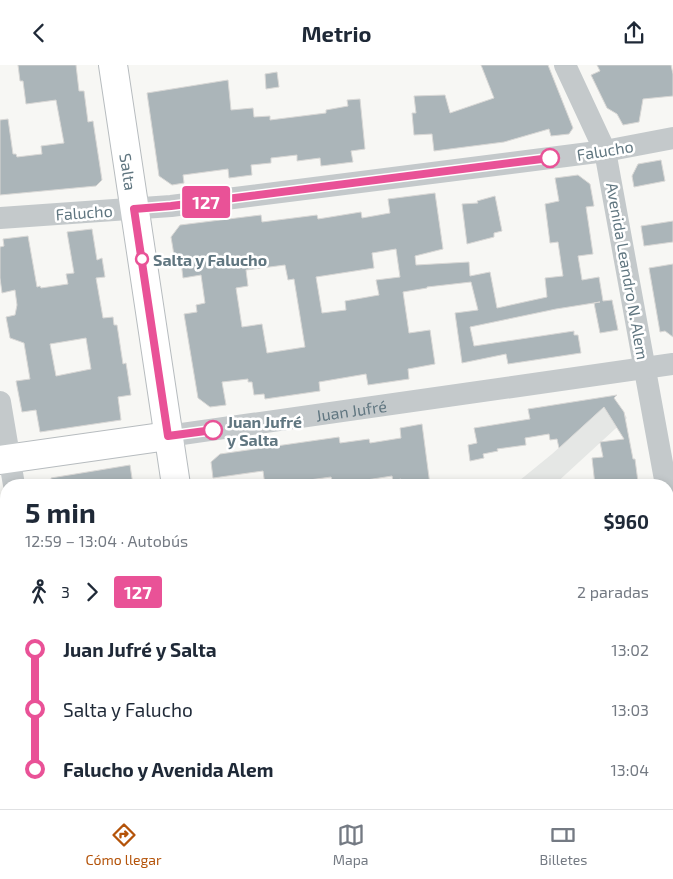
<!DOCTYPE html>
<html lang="es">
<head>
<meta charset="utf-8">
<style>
	:root { --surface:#fff; --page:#f6f6f7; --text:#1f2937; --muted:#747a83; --line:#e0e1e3; --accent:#b45309 }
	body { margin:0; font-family:"Exo 2",sans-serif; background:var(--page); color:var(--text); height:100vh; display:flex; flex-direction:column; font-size:19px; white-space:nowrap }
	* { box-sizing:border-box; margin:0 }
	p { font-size:16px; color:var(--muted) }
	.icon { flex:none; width:28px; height:28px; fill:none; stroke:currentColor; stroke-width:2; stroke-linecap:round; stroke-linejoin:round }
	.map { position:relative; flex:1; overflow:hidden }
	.drawer { position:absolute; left:0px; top:414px; width:674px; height:331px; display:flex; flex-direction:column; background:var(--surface); border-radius:20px 20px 0 0; box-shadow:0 2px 8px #0003 }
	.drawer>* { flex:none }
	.badge { padding:0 10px; border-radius:4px; font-size:18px; line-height:32px }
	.map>.badge { position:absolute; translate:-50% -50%; box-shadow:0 0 0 2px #fff }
	.legs { display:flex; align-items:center; gap:8px; height:55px; padding:0 25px; font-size:16px }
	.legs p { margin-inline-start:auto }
	.headline { display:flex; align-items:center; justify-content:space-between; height:85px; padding:0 25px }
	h1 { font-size:28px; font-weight:700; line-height:38px }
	ul { padding:0 25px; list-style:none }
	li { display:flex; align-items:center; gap:18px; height:60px; font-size:19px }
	li i { display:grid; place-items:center; width:8px; height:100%; margin:0 6px; background:currentColor }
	li i::after { content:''; width:12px; height:12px; margin:-6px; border:4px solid; border-radius:50%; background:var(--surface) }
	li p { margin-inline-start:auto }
	li:first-child i { background:linear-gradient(#0000 50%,currentColor 0) }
	li:last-child i { background:linear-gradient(currentColor 50%,#0000 0) }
	header { display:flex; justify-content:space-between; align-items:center; height:65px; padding:0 25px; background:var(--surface); font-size:22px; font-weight:700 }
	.dock { display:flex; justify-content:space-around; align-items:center; height:70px; border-top:1px solid var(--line); background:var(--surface); font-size:14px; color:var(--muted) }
	.dock a { display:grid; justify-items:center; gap:2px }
	.dock .active { color:var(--accent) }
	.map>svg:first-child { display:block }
	.built { fill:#e5e7e5 }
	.green { fill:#d9dfd4 }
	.building { fill:#abb5b9; stroke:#d9d8d6; fill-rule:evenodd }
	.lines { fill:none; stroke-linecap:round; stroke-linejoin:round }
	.major-casing { stroke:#b7bcbf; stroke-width:30 }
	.minor { stroke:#c4c9cb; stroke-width:22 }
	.major { stroke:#fff; stroke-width:28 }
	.line-1-casing { stroke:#fff; stroke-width:11 }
	.line-1 { stroke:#e95297; stroke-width:8 }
	.stop-1-dot { fill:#fff; stroke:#e95297; stroke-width:2.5 }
	.labels { text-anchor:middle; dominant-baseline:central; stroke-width:5; stroke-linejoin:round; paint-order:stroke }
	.street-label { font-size:16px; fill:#607680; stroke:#fff }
	.stop-label { font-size:16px; font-weight:bold; fill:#607680; stroke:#fff; text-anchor:start }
</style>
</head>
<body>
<header><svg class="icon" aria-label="back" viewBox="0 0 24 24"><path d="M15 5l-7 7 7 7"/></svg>Metrio<svg class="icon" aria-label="share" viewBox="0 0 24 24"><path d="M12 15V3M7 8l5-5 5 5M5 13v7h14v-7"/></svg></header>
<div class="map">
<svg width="673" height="744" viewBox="0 0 673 744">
	<rect width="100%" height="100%" fill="#f7f7f4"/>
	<polygon class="built" points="614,333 627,353 554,420 514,420 552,389"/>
	<g class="green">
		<polygon points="0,455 6,491 6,569 0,570"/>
		<polygon points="319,739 375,739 376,744 319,744"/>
	</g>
	<g class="building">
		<polygon points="18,0 76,0 79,26 84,26 88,57 93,56 102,115 96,121 0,130 0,55 8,54 13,89 16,89 17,92 42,89 41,81 64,78 56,35 26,39 23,16 20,16"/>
		<polygon points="481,0 548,0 573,63 569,69 551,71 549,64 504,77 434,86 432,69 414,70 412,48 416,48 414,31 445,30 450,48 494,33"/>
		<polygon points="597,0 671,0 673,9 673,31 643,34 639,57 623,60 617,49 607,43 591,10 600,6"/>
		<polygon points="277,7 279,22 266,24 265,9"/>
		<polygon points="228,15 231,45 253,43 254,52 270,51 270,55 326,48 326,45 348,41 347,35 360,34 365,84 351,86 353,97 321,101 320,93 297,96 297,90 271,93 271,98 251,100 252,110 229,113 228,104 183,110 184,118 172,120 159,111 147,28"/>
		<polygon points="661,95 665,116 634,122 632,111 638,99"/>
		<path d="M578,110L590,119L594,141L586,142L593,189L578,191L582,215L599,212L603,236L612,235L618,265L600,268L594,238L600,237L556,244L470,262L474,281L574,266V270H578L581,288L508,299L506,289L462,298L455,248L478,245L471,217L427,222V223L403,227L409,268L430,265L435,299L408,304L409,314L368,320L366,309L319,317L320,326L265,334L264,329L254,330L252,317H248V314L222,317L226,340L210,342L198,333L184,249L197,247L196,240L205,238L201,210L183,213L180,189L174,190L171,172L180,160L261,150L262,157L317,150L318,154L361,147L362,153L390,148L388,134L435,128L443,184L415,191L416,200L469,197L470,211L490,207L497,243L547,232L545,213L563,211L558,177L550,178L545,139L559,136L555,113ZM396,184L400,212L376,215L379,230L345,236L346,245L322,248L316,212L374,203L372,188ZM285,200L288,215L294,214L305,282L267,288L262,259L242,262L236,223L248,221L246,205Z"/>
		<polygon points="495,131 502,166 494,168 494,172 467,179 462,139 478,138 477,136"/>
		<polygon points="673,156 673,177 644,181 641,161"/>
		<path d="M92,164L97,195L102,193L105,212L96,213L103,253L113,252L114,260H117L123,299L126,298L131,330L118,332L121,355L40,367L36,345L22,347L16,316L30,314L24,278L10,273L6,252L15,250L17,240L15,225L2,228L0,213V182L4,181L3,174L28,171L37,222L40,221L41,223L68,219L66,209L74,208L67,167ZM86,273L91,304L56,311L50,279Z"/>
		<polygon points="673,199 673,272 665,266 660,267 649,203"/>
		<polygon points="617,330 614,333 624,347 633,394 635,394 638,417 635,418 635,420 595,420 592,393 603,392 600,377 624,374 604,342 559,383 557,374 550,375 549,369 525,373 526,380 497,384 498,386 483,389 484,393 470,396 468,380 477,378 474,363 530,354 528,344"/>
		<polygon points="422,359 430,420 408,420 408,417 401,418 401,414 393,416 392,411 334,420 331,412 287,418 288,420 265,420 263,406 213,413 211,397 220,389 339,372 340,378 369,374 370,378 401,373 400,363"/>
		<polygon points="130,400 133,420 52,420 51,413"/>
	</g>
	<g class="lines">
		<g class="major-casing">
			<g id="major">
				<path id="s2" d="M113,0L176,420"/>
				<polyline points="0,395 168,371"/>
				<polyline points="228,739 229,744"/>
			</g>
		</g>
		<g class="minor">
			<polyline points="565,0 605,86 666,420"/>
			<polyline points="0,153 171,141 605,86 673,73"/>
			<polyline points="0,337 14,420"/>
			<path id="s1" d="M168,371L673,299"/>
			<polyline points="668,426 673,457"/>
			<polyline points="668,529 673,529"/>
		</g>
		<use href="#major" class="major"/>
	</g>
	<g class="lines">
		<g class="line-1-casing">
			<polyline id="line-1" points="213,365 168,371 134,144 171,141 550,93"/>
		</g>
		<use href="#line-1" class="line-1"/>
	</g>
	<g class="stop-1-dot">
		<circle cx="550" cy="93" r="9"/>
		<circle cx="142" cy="194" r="6"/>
		<circle cx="213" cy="365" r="9"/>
	</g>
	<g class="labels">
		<g class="street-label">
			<text transform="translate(605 85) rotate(-9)">Falucho</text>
			<text stroke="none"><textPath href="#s2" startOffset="108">Salta</textPath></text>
			<text transform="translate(84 147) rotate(-4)">Falucho</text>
			<text transform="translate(628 206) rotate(80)">Avenida Leandro N. Alem</text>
			<text stroke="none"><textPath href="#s1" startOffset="185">Juan Jufré</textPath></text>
		</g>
		<g class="stop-label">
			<text x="153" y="194">Salta y Falucho</text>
			<text x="227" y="356">Juan Jufré<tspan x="227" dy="18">y Salta</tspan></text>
		</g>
	</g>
</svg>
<b class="badge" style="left:206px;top:137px;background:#e95297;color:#fff">127</b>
<section class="drawer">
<div class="headline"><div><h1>5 min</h1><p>12:59 – 13:04 · Autobús</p></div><b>$960</b></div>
<div class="legs"><svg class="icon" aria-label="walk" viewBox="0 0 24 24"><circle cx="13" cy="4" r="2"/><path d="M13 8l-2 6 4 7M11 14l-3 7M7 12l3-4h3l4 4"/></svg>3<svg class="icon" aria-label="forward" viewBox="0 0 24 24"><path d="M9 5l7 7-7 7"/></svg><b class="badge" style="background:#e95297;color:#fff">127</b><p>2 paradas</p></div>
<ul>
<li><i style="color:#e95297"></i><b>Juan Jufré y Salta</b><p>13:02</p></li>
<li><i style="color:#e95297"></i><span>Salta y Falucho</span><p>13:03</p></li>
<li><i style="color:#e95297"></i><b>Falucho y Avenida Alem</b><p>13:04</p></li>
</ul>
</section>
</div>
<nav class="dock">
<a class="active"><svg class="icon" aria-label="directions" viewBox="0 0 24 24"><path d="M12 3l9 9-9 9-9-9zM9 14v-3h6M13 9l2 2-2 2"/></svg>Cómo llegar</a>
<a><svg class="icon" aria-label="map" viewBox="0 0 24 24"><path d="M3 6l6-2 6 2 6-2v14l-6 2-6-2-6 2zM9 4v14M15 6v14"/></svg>Mapa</a>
<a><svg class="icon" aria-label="tickets" viewBox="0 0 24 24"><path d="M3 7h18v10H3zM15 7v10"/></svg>Billetes</a>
</nav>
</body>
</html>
